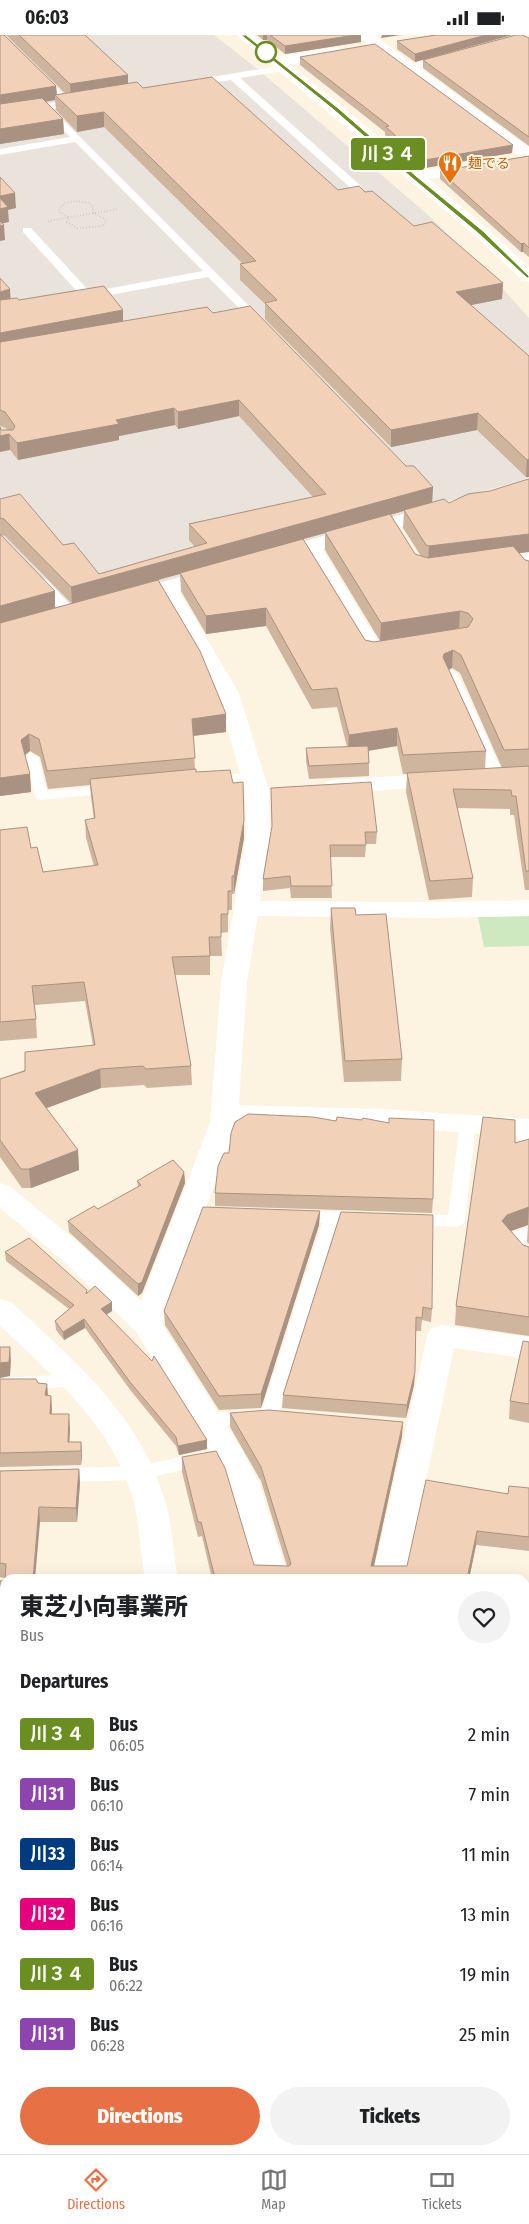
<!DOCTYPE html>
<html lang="en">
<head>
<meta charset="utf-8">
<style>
	:root { --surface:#fff; --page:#f2f2f2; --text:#202124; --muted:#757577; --line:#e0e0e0; --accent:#e77044 }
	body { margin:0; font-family:"Fira Sans Condensed","Noto Sans JP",sans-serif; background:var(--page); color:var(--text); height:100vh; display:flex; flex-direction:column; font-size:19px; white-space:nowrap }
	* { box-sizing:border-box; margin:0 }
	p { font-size:16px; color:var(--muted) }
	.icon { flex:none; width:28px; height:28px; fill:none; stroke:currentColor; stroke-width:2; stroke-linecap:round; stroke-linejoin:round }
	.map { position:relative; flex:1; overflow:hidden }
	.side { position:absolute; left:0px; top:1539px; width:530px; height:581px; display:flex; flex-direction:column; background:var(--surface); border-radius:15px 15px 0 0; box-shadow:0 5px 20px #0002 }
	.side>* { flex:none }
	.badge { padding:0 10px; border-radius:4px; font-size:18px; line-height:32px }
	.map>.badge { position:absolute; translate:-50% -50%; box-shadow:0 0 0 2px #fff }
	h2 { padding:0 20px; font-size:19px; line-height:45px }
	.round { display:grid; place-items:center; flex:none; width:52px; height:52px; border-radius:26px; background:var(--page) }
	.summary { display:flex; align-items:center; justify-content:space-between; height:85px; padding:0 20px }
	h1 { font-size:24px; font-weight:800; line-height:38px }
	.primary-button { display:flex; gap:10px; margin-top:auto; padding:10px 20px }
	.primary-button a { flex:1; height:58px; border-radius:30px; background:var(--accent); color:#fff; font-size:20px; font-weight:800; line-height:58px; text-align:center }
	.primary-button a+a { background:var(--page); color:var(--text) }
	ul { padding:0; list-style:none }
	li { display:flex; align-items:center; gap:15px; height:60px; padding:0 20px }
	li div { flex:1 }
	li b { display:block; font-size:19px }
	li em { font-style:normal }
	li .badge { min-width:55px; font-weight:700; text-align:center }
	.status { display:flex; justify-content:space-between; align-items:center; height:35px; padding:0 25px; background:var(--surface); direction:ltr }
	.status svg { height:14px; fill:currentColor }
	.menu { display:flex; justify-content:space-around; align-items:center; height:70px; border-top:1px solid var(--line); background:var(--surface); font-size:14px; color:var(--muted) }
	.menu a { display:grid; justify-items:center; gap:2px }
	.menu .selected { color:var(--accent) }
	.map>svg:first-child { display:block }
	.industrial { fill:#eae3dc }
	.green { fill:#cee9bf }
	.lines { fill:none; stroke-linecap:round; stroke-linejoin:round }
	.path { stroke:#d6b59b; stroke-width:2; stroke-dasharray:0.5 2.5; stroke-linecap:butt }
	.lane { fill:#fff; fill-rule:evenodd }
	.street { fill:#fff; fill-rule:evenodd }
	.secondary { fill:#fff; fill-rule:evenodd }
	.wall { fill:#cfb49e; fill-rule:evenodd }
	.shaded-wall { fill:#a99281 }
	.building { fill:#f1d1b8; stroke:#a99281 }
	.line { fill:#6b8e23; stroke:#fff }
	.stop-dot { fill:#fff; stroke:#6b8e23; stroke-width:2.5 }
	.labels { text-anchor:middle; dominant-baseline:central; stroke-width:4; stroke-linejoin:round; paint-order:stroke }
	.far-food-label { font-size:14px; fill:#c56008; stroke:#fff6e6; text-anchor:start }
</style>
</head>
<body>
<div class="status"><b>06:03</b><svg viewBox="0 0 49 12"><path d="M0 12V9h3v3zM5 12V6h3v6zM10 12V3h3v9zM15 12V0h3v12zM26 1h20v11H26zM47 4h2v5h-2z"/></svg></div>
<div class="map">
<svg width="529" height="2119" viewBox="0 0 529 2119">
	<rect width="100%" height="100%" fill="#fcf3e0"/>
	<polygon class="industrial" points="0,0 214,0 255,32 426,178 496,246 529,283 529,443 0,594"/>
	<polygon class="green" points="529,880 529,911 484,912 478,882"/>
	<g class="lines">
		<g class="path">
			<polygon points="76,166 89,168 93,172 93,178 105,184 106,187 103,191 77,193 67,187 69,183 60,177 59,174 65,168"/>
			<polyline points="48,186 118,174"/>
		</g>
		<g class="lane">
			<polygon points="443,20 448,23 446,25 409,35 404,32"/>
			<polygon points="286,30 289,31 289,35 240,43 362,152 362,156 354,156 231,45 193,51 188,48 193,45"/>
			<polygon points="41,39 44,40 73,68 71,70 52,74 264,286 265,288 264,290 256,290 208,242 88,264 83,263 23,197 23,193 31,193 90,257 203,236 75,107 0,120 0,114 70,102 40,72 42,70 61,66 38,44 38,40"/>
			<polygon points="529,518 529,526 525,526 529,531 529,543 525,542 510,523 516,519"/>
			<polygon points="40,542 45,543 76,576 77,579 76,582 66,582 35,549 34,546"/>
			<polygon points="451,635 458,639 505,743 503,746 498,747 491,743 444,639"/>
			<polygon points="31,718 38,722 47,756 111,750 118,754 111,758 41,765 36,764 24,722"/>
			<polygon points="253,737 260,741 258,744 210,749 203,745 210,741"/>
			<polygon points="468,1083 474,1084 476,1088 465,1186 462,1190 456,1192 406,1189 403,1185 406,1181 412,1179 448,1180 460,1088 462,1084"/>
			<polygon points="516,1086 522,1087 529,1095 529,1111 523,1110 508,1091 510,1087"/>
			<polygon points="299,1175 360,1177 366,1179 369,1183 366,1187 339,1188 276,1386 269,1388 261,1383 259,1388 252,1390 207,1392 200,1390 198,1385 200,1380 207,1378 252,1376 260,1381 322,1188 293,1185 290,1181 293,1177"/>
			<polygon points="529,1192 529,1204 524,1206 529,1212 529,1229 523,1227 503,1204 506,1200"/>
			<polygon points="76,1339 82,1341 85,1346 82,1351 0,1357 0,1343"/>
			<polygon points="203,1417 210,1419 212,1424 210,1429 139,1445 59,1447 52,1445 50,1440 52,1435 59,1433 139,1431"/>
		</g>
		<g class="street">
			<polygon points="356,0 374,0 529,112 529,125 523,124"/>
			<polygon points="336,12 341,14 344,17 341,20 278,32 272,30 270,27 272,24 278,22"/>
			<polygon points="476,126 482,127 484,131 482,135 414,147 408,146 406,142 408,138 414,137"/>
			<polygon points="310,506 317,508 321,512 379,608 397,605 405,607 408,612 405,617 373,623 365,621 299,512 303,508"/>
			<polygon points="166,547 174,548 177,553 239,658 269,756 270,803 260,866 439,867 529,865 529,881 439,883 258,881 247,947 239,1070 383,1074 529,1084 529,1102 383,1092 238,1088 162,1289 241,1413 259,1447 289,1544 256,1544 227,1447 216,1425 136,1297 60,1223 0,1173 0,1148 10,1151 80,1209 141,1266 210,1088 221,947 246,803 245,756 217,658 155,553 158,548"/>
			<polygon points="443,738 451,740 455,745 451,750 334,759 326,757 322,752 326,747 334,745"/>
			<path d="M0,1264L11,1267C73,1324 143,1383 166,1469C173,1493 173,1519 178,1544H145C140,1519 140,1493 134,1468C115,1393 54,1342 0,1291Z"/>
			<polygon points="442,1290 529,1302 529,1324 454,1313 405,1544 372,1544 427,1301 431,1293"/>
			<rect x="0" y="1798" width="5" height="30"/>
			<polygon points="525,1838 529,1840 529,1872 525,1870"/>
			<polygon points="5,2036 5,2081 0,2083 0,2038"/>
			<polygon points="525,2058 529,2060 529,2096 525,2094"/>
			<polygon points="208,2115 248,2115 247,2119 207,2119"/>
		</g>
		<g class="secondary">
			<polygon points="236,0 253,0 342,71 487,193 529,232 529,247 523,246 475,201"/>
			<polygon points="439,469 446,471 449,475 446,479 273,528 265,527 262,522 265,517"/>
			<polygon points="217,532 225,533 228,538 225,543 126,571 118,569 115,564 118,559"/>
		</g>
	</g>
	<g class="wall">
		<polygon points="0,0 56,51 57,60 66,59 6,0 85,0 128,40 128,49 143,53 338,155 365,157 414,191 503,248 502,264 471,270 529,321 529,442 526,442 477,395 391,412 265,284 265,269 240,245 240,229 242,228 104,92 77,97 56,75 55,65 46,67 63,84 64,99 0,109"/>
		<polygon points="257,0 361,0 361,7 285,19 267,5 263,5"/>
		<polygon points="436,0 512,0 415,27 397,14 397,6"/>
		<polygon points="529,3 529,111 423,33 423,25"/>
		<polygon points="300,22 512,118 425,133 413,123 411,123 385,100 385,97 300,30"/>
		<polygon points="529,121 529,222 523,217 521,217 440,144 440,136"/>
		<path d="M0,243L10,264L123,275V286L213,278L433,452L432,467L449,468L519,518L525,525L529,526V855H525L514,780H510V774L457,773L473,843L472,862L429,865L406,757L407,739H403L397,711L368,716L369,728V741L309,744L306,726V713L347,712L337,672L312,674L266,591L206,599L181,556L180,539L158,545L226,679V697L193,701L195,734L196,737L244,803L234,859H232V875H228V897L221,898L222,921H210V940H175L191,1031L192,1050L147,1053L144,1050L101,1053L46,1073L78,1115L79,1135L31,1153H22L0,1122V1044L93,1010L85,966L35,970L37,1003L0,1006V795L31,813L43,837L94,831L86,803L85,785L94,784L91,762L90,750L48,754L40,722L30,716L25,720L30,739L31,757L0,761V464L63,510L99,539L195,512L189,505V489L313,462L239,381L178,394L175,390L119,401V405L18,425L10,415L1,395H7L6,393L0,391ZM404,476L403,493L421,521L415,519L390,480ZM325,498V515L380,606L374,607L365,605L303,504ZM1,500L5,501L72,569L55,573ZM452,633L460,638L502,733L485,734L486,716L449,635Z"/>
		<polygon points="272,793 377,797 376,809 366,809 365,822 330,822 332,863 291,863 290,853 263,856 263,844"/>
		<polygon points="331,873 356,880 402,1024 401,1046 344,1047 330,894"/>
		<polygon points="529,1104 529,1209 527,1207 528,1190 511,1196 523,1210 529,1212 529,1301 455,1290 456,1271 515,1108"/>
		<polygon points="229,1118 433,1164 432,1178 215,1171 215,1158"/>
		<polygon points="184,1137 185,1148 142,1258 138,1261 69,1197 68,1186 98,1174 138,1152 137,1146"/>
		<polygon points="320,1176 319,1190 261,1373 219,1375 165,1290 164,1276"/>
		<polygon points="341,1177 432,1274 431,1287 422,1285 421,1296 416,1296 414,1350 406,1383 282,1373 283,1360"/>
		<polygon points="5,1217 87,1255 87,1258 112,1267 112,1276 106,1280 207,1405 207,1414 179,1420 176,1411 131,1356 85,1293 64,1305 56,1295 55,1286 69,1274 6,1226"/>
		<polygon points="529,1307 529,1388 509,1384 510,1366"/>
		<polygon points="0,1344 47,1349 48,1361 51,1361 52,1379 70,1393 69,1407 81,1407 82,1421 81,1430 0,1432"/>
		<polygon points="230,1378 402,1401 374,1531 407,1531 508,1459 529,1453 529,1516 476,1510 469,1544 212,1544 202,1501 198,1502 182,1437 182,1422 254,1530 287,1531 261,1446 230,1392"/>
		<polygon points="79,1434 80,1448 77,1487 40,1487 5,1543 0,1542 0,1436"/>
		<polygon points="0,1546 5,1546 5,1656 0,1657"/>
		<polygon points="525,1563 529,1564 529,1628 525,1627"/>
		<polygon points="5,1659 5,1797 0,1797 0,1660"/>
		<polygon points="525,1773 529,1775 529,1839 525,1837"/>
		<polygon points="529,1858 529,2059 525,2057"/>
		<polygon points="16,2115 207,2115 206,2119 14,2119"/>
	</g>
	<g class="shaded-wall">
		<rect x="263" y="0" width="4" height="5"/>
		<polygon points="355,0 361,0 361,7 285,19 285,11"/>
		<polygon points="382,0 401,0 381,3"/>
		<polygon points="486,0 512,0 415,27 415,19"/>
		<polygon points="128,40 128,54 71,63 70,49"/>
		<polygon points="56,51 57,62 55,60 55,65 0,74 0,60"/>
		<polygon points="104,77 104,92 77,97 77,81"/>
		<polygon points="63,84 64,99 0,109 0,94"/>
		<polygon points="513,110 512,118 425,133 425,125"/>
		<polygon points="411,115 414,115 413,123 411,123"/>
		<polygon points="15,158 16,173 8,175 9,187 0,189 0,161"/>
		<polygon points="4,190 5,205 0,206 0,191"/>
		<polygon points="524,208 523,217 521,217 521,209"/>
		<polygon points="503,248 502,264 456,273 456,257"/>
		<polygon points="10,254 11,270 0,272 0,257"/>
		<polygon points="123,275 123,291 0,314 0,298"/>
		<polygon points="239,365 239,381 178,394 178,377"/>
		<polygon points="174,373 175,390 119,401 119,405 18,425 17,408 116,385"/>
		<polygon points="478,378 477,395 391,412 391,395"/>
		<polygon points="9,399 10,415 0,417 0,401"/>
		<polygon points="529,424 529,442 526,442 527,425"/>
		<polygon points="433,452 432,468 72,569 71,552"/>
		<polygon points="529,499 529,517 428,529 429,511"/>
		<polygon points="55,556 55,574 0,589 0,571"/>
		<polygon points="266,573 266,591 206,599 206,581"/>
		<polygon points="460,576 459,594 380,606 381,588"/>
		<polygon points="453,615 452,633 443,637 443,622 444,619"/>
		<polygon points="226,679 226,697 192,701 192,684"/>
		<polygon points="397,693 397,711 348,719 349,700"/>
		<polygon points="29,699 30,716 22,722 21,705"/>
		<polygon points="30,739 31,757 0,761 0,743"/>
		<polygon points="244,785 244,803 234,859 234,841"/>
		<polygon points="100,1034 101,1053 36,1077 35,1058"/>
		<polygon points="78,1115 79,1135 31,1153 29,1134"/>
		<polygon points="184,1137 185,1148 142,1258 138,1261 138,1249"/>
		<polygon points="529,1172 528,1190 505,1198 502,1186 507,1180"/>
		<polygon points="320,1176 319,1190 261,1373 261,1359"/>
		<polygon points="112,1267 112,1276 101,1283 101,1274"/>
		<polygon points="84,1284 85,1293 64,1305 63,1297"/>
		<polygon points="10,1312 11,1326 10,1341 0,1343 0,1328"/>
		<polygon points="415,1337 414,1350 406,1383 407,1370"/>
		<polygon points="47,1349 48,1363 45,1360"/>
		<polygon points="51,1361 52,1375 50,1393 50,1379"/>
		<polygon points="69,1379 70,1393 69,1417 68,1407"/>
		<polygon points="403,1387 402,1401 371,1544 371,1531"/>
		<polygon points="207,1405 207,1414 179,1420 178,1411"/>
		<polygon points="81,1407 82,1421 81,1430"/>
		<polygon points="79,1434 80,1448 77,1487 76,1473"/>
		<polygon points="39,1472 40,1487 35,1544 33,1544"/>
		<polygon points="477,1496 476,1510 469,1544 467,1544"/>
		<polygon points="3,1849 4,1863 0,1892 0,1869"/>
		<polygon points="81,2115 84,2115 85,2119 79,2119"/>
		<polygon points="199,2115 207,2115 206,2119 198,2119"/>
	</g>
	<g class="building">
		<polygon points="0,0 4,0 56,51 0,60"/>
		<polygon points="19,0 85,0 128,40 70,49"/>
		<polygon points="270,0 355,0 285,11"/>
		<polygon points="436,0 486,0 415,19 397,6"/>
		<polygon points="516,0 522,0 529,3 529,102 423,25"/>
		<polygon points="375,9 513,110 425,125 414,115 411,115 386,92 389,91 300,22"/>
		<polygon points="212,42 338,155 359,151 365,157 372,156 414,191 432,187 503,248 456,257 529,321 529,424 527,425 478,378 391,395 265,268 277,265 240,229 256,226 104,77 77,81 55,60 137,47 143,53"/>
		<polygon points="42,63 63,84 0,94 0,69"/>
		<polygon points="529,121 529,213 524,208 521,209 440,136"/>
		<polygon points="0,142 15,158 0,161"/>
		<polygon points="0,163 8,172 0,174"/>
		<polygon points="0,186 4,190 0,191"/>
		<polygon points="0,243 10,254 0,257"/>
		<polygon points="104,251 123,275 0,298 0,265 17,263 19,265"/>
		<polygon points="250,271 406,431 414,431 433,452 71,552 4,484 0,483 0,464 20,459 63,510 74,508 99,539 207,508 189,489 326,459 239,365 178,377 174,373 116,385 119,389 17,408 9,399 0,401 0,392 1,395 13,395 15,391 5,377 0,375 0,307 207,272 213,278"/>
		<polygon points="529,444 529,499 429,511 426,510 404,475 444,464 449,468 468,459 490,456 525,445"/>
		<polygon points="390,479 415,519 428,523 513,511 525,525 529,526 529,714 504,715 461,620 453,615 444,619 443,622 486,716 403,720 397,693 349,700 337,653 312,655 266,573 206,581 180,538 303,504 365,605 374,607 468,592 473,584 468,578 460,576 381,588 325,497"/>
		<polygon points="0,499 55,556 0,571"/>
		<polygon points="158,545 200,616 226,679 192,684 195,723 47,736 39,704 29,699 21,705 30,739 0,743 0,588"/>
		<polygon points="368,711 369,728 309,731 306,713"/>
		<polygon points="529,731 529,836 526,836 516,761 512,761 511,755 453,754 473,843 430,846 407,738"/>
		<polygon points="196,734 196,737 230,735 233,748 243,747 244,785 234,841 232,841 232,856 228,856 228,879 221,879 221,902 209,902 210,921 172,922 191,1031 146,1034 143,1031 100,1034 35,1058 78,1115 29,1134 21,1134 0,1105 0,1044 25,1036 25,1017 95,1010 84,947 32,951 36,984 0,987 0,795 27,792 31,813 37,812 43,837 98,830 85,785 95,783 90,744"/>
		<polygon points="371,747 377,797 365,797 366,810 330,810 332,851 291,851 290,841 263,844 272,791 271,753"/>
		<polygon points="331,873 355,873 356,880 386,879 402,1024 345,1026"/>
		<polygon points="248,1079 313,1082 336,1086 337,1082 362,1085 363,1083 389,1088 389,1083 434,1085 433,1164 215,1158 218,1131 224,1118 229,1118 231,1098 235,1087"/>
		<polygon points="483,1082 515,1085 515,1108 529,1104 529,1172 507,1180 502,1186 523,1210 529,1212 529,1282 456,1271"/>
		<polygon points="173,1125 184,1137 142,1247 138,1249 68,1186 94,1171 98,1174 141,1150 137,1146"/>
		<polygon points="203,1172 320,1176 261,1359 219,1361 164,1276"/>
		<polygon points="341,1177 433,1180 432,1274 423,1272 422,1283 416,1282 415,1337 407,1370 283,1360"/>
		<polygon points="29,1203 87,1255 86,1259 95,1251 112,1267 101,1274 152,1326 154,1321 207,1405 178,1411 176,1402 130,1347 84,1284 63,1297 55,1286 74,1270 5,1217"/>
		<polygon points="523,1306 529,1307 529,1369 510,1366"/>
		<polygon points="0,1312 10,1312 9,1327 0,1328"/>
		<polygon points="0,1344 36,1344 38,1348 47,1349 45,1360 51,1361 50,1379 69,1379 68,1407 81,1407 81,1416 0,1418"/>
		<polygon points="269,1375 403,1387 371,1531 407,1531 426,1445 508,1459 509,1451 529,1453 529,1502 477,1496 467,1544 213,1544 212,1539 214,1539 201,1487 198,1487 182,1422 216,1416 225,1433 254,1530 289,1531 291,1529 261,1432 230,1378"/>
		<polygon points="79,1434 76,1473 39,1472 33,1544 5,1544 6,1529 0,1528 0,1436"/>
		<rect x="0" y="1546" width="5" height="96"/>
		<polygon points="525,1563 529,1564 529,1613 525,1612 527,1607 525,1607"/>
		<polygon points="5,1659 5,1783 0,1783 0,1660"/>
		<polygon points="525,1773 529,1775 529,1824 525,1823"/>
		<polygon points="0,1849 3,1849 0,1869"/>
		<polygon points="525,1856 529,1858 529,2044 525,2043 525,2049"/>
		<polygon points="525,2080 529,2083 529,2119 319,2119 323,2115 525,2115"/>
		<polygon points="16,2115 81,2115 79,2119 14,2119"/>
		<polygon points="103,2115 134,2115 132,2119 115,2119"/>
		<polygon points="139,2115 199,2115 198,2119 151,2119"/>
	</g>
	<polygon class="line" points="241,0 246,0 338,73 416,141 483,196 529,241 529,243 527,243 478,198 412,143 334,75"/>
	<defs>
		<g id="restaurant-pin" transform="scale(1.25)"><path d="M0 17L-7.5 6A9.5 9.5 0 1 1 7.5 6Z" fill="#e8710a" stroke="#fff6e6"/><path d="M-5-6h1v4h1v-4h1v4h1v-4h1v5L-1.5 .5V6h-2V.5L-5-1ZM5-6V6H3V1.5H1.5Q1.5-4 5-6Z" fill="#fff"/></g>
	</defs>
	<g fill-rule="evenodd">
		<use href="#restaurant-pin" x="450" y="128"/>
	</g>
	<circle class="stop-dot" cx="266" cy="17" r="10"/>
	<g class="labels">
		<g class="far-food-label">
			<text x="468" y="128">麺でる</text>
		</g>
	</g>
</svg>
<b class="badge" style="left:388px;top:119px;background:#6b8e23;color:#fff">川３４</b>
<section class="side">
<div class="summary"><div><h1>東芝小向事業所</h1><p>Bus</p></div><a class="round"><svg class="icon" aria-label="heart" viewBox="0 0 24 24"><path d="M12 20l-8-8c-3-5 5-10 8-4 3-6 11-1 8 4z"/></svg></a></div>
<h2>Departures</h2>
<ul>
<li><span class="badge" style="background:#6b8e23;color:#fff">川３４</span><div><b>Bus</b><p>06:05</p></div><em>2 min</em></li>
<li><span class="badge" style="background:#8e44ad;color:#fff">川31</span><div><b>Bus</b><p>06:10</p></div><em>7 min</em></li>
<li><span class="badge" style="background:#003b80;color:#fff">川33</span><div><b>Bus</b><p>06:14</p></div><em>11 min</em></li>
<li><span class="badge" style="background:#e6007e;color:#fff">川32</span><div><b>Bus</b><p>06:16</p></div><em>13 min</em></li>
<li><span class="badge" style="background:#6b8e23;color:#fff">川３４</span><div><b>Bus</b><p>06:22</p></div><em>19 min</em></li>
<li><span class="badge" style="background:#8e44ad;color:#fff">川31</span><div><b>Bus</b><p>06:28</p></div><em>25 min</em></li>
</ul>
<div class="primary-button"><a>Directions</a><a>Tickets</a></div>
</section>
</div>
<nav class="menu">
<a class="selected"><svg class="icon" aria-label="directions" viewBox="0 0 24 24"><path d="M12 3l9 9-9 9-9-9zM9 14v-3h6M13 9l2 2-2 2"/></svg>Directions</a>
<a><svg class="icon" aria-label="map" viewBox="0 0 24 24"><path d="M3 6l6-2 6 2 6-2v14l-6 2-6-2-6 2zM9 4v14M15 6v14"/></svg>Map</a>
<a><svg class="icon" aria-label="tickets" viewBox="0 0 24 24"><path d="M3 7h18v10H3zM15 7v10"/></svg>Tickets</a>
</nav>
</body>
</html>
